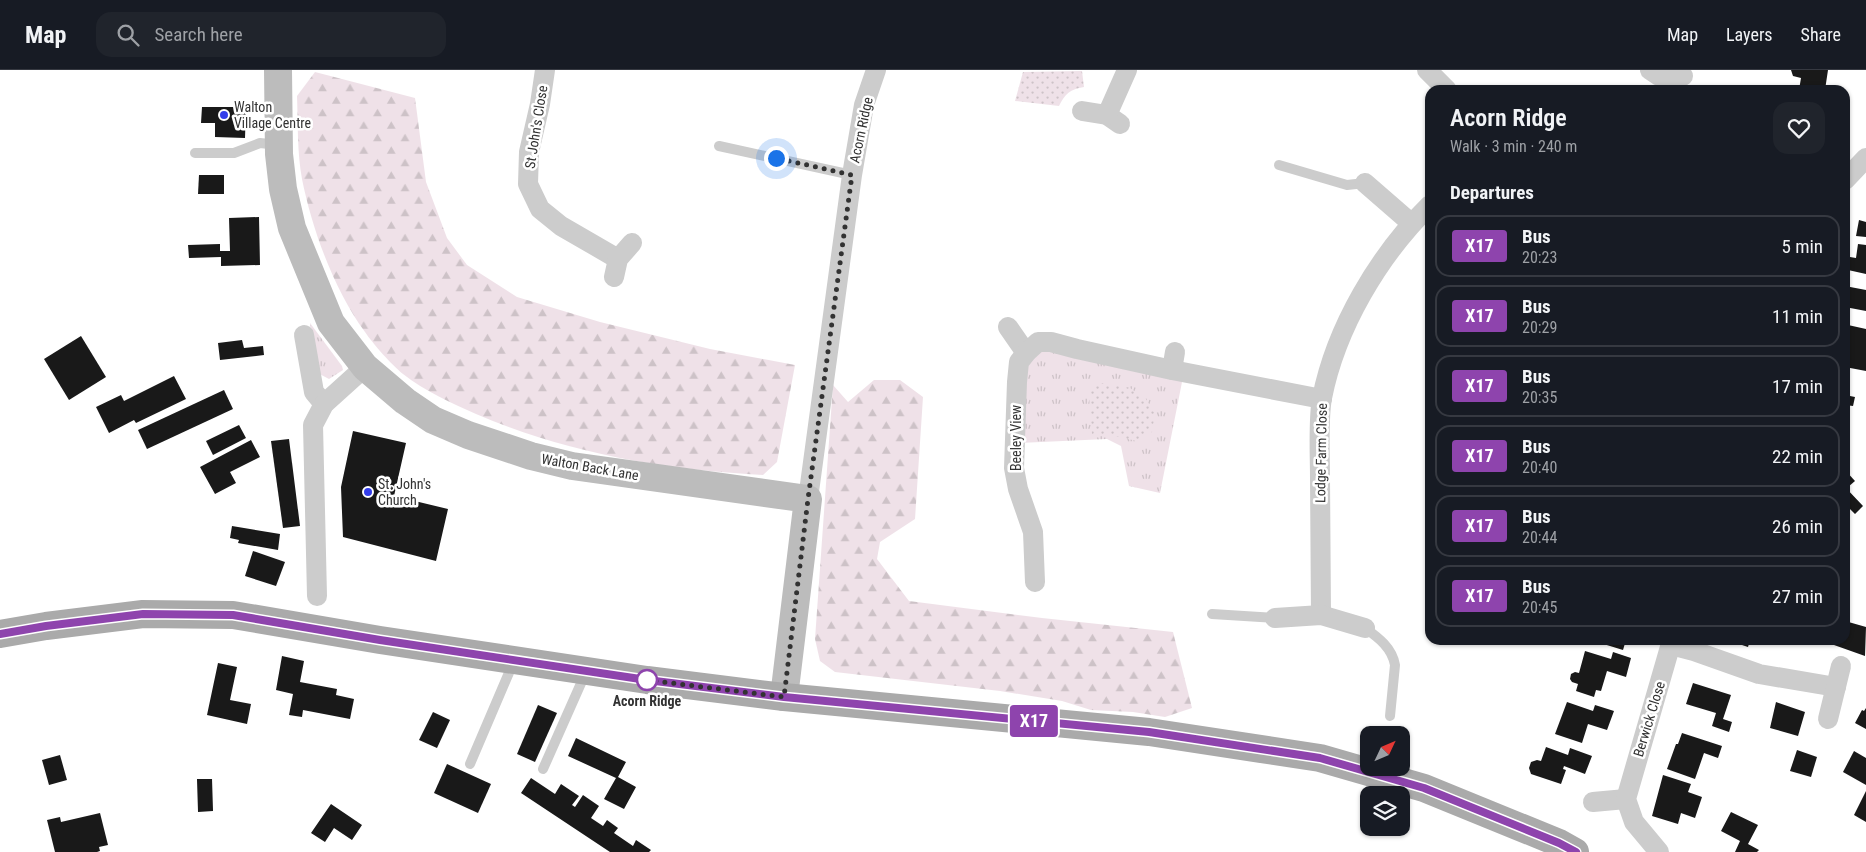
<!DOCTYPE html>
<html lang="en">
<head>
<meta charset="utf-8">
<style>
	:root { --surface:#171b24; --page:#20242c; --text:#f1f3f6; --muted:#9ea1a6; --line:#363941 }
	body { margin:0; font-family:"Roboto Condensed",sans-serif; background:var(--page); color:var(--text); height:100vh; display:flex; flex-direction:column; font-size:19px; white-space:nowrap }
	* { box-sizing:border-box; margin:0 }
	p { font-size:16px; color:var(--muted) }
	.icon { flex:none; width:28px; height:28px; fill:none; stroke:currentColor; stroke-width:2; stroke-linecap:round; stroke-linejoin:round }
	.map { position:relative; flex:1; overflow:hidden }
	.drawer { position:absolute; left:1425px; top:15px; width:425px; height:560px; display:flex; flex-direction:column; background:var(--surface); border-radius:15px; box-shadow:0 1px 4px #0004 }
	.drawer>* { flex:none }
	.badge { padding:0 10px; border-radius:4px; font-size:18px; line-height:32px }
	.needle { width:32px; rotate:46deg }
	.buttons { position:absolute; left:1360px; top:656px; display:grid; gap:10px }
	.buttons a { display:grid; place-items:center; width:50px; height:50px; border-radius:10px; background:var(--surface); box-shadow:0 1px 4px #0004; font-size:25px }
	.you { position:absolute; width:25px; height:25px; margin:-12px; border:4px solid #fff; border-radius:50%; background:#1a73e8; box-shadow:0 0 0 8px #1a73e833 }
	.map>.badge { position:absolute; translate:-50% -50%; box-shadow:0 0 0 2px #fff }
	h2 { padding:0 25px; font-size:19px; line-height:45px }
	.round { display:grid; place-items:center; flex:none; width:52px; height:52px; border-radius:15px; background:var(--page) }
	.overview { display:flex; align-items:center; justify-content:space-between; height:85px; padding:0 25px }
	h1 { font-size:24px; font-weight:600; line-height:38px }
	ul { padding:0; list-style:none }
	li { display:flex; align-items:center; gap:15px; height:62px; margin:0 10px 8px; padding:0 15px; border:2px solid var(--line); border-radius:15px }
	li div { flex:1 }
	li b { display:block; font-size:19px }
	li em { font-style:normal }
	li .badge { min-width:55px; font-weight:700; text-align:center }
	header { display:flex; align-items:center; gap:30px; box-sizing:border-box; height:70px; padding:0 25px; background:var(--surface); border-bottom:1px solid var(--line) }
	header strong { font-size:24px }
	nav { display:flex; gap:28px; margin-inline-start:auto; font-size:18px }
	.search { width:350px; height:45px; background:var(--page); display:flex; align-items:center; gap:12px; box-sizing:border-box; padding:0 18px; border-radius:15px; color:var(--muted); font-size:19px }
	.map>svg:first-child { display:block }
	.grass { fill:url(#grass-tufts) }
	.forest { fill:url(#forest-firs) }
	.park { fill:url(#park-dots) }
	.building { fill:#191919 }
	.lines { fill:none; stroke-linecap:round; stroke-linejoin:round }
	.lane { stroke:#ccc; stroke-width:10 }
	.street { stroke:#ccc; stroke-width:20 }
	.secondary { stroke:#bcbcbc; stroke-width:28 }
	.primary { stroke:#aaa; stroke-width:28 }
	.line-casing { stroke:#fff; stroke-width:11 }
	.line { stroke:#8e44ad; stroke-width:8 }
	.walk { stroke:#323232; stroke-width:5; stroke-dasharray:0 9 }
	.poi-dot { fill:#333dea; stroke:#fff; stroke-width:2 }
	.stop-dot { fill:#fff; stroke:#8e44ad; stroke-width:2.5 }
	.labels { text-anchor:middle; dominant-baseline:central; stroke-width:5; stroke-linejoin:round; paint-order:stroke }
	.poi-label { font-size:14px; fill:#323232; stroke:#fff; text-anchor:start }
	.street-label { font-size:14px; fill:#323232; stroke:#fff }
	.stop-label { font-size:14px; font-weight:bold; fill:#323232; stroke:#fff }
</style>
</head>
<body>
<header>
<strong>Map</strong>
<div class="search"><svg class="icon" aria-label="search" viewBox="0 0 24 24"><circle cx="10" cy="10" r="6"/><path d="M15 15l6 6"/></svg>Search here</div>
<nav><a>Map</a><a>Layers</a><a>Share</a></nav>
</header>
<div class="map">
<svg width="1866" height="782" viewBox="0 0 1866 782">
	<defs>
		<pattern id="grass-tufts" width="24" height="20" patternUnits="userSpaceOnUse" patternTransform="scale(1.25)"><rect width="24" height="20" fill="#efe1e8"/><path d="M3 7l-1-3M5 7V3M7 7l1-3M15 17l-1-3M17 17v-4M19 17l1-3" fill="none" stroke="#cdc2c7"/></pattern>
		<pattern id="forest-firs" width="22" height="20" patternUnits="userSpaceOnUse" patternTransform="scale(1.25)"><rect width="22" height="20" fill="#efe1e8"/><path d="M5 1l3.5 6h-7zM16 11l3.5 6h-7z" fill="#cdc2c7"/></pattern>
		<pattern id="park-dots" width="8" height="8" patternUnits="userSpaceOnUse" patternTransform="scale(1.25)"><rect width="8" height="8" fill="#efe1e8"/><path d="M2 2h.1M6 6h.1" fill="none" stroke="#cdc2c7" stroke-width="1.8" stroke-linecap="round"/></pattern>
	</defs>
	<rect width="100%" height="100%" fill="#fff"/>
	<g class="grass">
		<polygon points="310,253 342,296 343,300 329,309 314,301"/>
		<polygon points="1043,277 1183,307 1160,423 1129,416 1121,376 1107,369 1019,373 1026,295"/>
	</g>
	<g class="forest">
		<path d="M315,2L415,28L426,112L447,168L467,195L517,227L600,252L710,279L795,295L777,392L763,405C665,400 566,383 476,344C451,333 425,321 403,304C392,295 373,274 365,262C334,220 312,159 302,109C297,83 298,52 297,26Z"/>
		<polygon points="874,310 900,310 923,327 915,449 880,472 877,489 909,531 1042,548 1173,562 1192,638 1165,647 1133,642 1091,640 1062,631 1000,621 835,602 820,591 815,569 833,315 848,332"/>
	</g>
	<g class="park">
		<path d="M1082,1L1084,17C1070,19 1065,24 1059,36L1015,31L1023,2Z"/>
		<polygon points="1095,312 1130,318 1146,329 1155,344 1152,362 1137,371 1105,364 1092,364 1089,326"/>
	</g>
	<g class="building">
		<polygon points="1791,0 1828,0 1825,20 1799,20 1801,8 1793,6"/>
		<polygon points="202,37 246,37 245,68 215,67 215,53 201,53"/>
		<polygon points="199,105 224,105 224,124 198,124"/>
		<polygon points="259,147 260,195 221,196 221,187 189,188 188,175 220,174 220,181 230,181 229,148"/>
		<polygon points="1859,150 1866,152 1866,167 1856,166"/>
		<polygon points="1858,174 1866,175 1866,204 1848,200 1850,187 1856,188"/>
		<polygon points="1845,216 1866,220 1866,241 1845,237 1847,227 1845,227"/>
		<polygon points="1848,255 1866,259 1866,301 1845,297 1847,270 1846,270"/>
		<polygon points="81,266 106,307 69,330 44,289"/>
		<polygon points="242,270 244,278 263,276 264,285 220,290 218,273"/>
		<polygon points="174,306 186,329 136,353 134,350 109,363 96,337 121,325 124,331"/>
		<polygon points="224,320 233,339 147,379 138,360"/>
		<polygon points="1845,325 1855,327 1853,336 1845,335"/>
		<polygon points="239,355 246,368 213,385 206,371"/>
		<polygon points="353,361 406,373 394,426 448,439 436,491 343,467 341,417"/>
		<polygon points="289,369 300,456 283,458 271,371"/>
		<polygon points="251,370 260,387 230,402 236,413 215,424 200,397"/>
		<polygon points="1845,400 1855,411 1848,417 1845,414"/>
		<polygon points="1845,417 1863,436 1855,444 1849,438 1845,443"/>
		<polygon points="232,456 280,464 278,480 238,473 239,470 230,468"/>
		<polygon points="253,481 285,492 276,516 245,506"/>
		<polygon points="1845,551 1866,557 1865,586 1834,575 1836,570 1845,570"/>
		<polygon points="1597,570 1626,570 1623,580 1597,572"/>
		<polygon points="1727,570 1750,570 1748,577"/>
		<polygon points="1585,581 1611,589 1613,582 1631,588 1626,607 1607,601 1601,621 1596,620 1594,627 1576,621 1578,614 1572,612 1570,609 1571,604 1575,602 1579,603"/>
		<polygon points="282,586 304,591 300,612 337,619 336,625 354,629 350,649 303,640 302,647 289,645 293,624 276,620"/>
		<polygon points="218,593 237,597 230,630 251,634 247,654 207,645"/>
		<polygon points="1693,613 1731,625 1723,649 1732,652 1729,662 1712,656 1716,643 1686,634"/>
		<polygon points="1567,632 1593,641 1595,635 1614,641 1607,660 1588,654 1582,673 1555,664"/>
		<polygon points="1776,632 1805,642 1798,666 1770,658"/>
		<polygon points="538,635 557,643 535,692 517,684"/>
		<polygon points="1866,638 1866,659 1855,653 1862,640 1864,641"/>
		<polygon points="433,642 450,650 437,678 419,670"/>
		<polygon points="1682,663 1722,676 1718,688 1704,683 1695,709 1667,699 1676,674 1678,674"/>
		<polygon points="576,668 626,692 618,707 636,717 624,739 604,729 616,708 568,686"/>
		<polygon points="1546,677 1568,685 1570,678 1592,686 1585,704 1564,696 1563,699 1566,700 1561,714 1531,704 1529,698 1531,692 1537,690 1541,691"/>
		<polygon points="1797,680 1817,687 1811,707 1790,701"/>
		<polygon points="1854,681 1866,688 1866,715 1843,702"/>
		<polygon points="60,685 67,710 49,715 42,690"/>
		<polygon points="447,694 491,714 478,743 434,723"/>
		<polygon points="1663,705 1691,714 1688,722 1702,727 1695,748 1681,743 1678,754 1652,746"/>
		<polygon points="531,708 555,724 561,714 579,726 572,735 575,737 583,725 599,736 591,748 603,756 607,750 618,758 614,763 633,776 636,770 651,780 649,782 610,782 521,723"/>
		<polygon points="197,709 212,709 213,741 198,742"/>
		<polygon points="1866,721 1866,752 1854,745"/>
		<polygon points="331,734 362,755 352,770 334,758 325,772 311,763"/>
		<polygon points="1731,742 1758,755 1748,774 1759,780 1757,782 1735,782 1740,771 1721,761"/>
		<polygon points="100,743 108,775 99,777 100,781 97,782 55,782 47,750 60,747 61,752"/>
	</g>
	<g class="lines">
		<g class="lane">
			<polyline points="719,76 852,105"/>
			<polyline points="195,83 234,83 260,73 278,75"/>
			<polyline points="1279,95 1347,115 1365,113"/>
			<polyline points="1212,544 1275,548"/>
			<path d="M1365,558C1379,568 1392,578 1395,595L1390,646"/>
			<polyline points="470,694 514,591"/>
			<polyline points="543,699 586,602"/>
		</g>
		<g class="street">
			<polyline points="545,0 540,34 529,82 528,114 540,139 561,156 618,189"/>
			<polyline points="1427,0 1447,20"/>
			<polyline points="1650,0 1659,6 1683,6"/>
			<polyline points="1082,41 1107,45 1120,54"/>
			<polyline points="1107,45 1127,0"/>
			<polyline points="1845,110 1866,88"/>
			<polyline points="1365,113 1411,153"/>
			<polyline points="614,207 618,189 632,173"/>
			<polyline points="1008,257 1026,283"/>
			<polyline points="304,265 314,322 324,334"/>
			<polyline points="1172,300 1175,282"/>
			<polyline points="808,429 852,105 864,35 876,0"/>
			<polyline points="1035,512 1033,462 1018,419 1014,398 1017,312 1019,292 1026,283 1038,272 1051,272 1077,279 1172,300 1322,329"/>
			<polyline points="317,526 313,355 324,334 365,297"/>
			<path d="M1321,545C1321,500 1320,454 1320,408C1320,385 1318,350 1322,328C1336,257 1379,185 1430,135"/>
			<polyline points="1275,548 1321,545 1365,558"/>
			<polyline points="1671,575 1694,581 1759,604 1836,617"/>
			<polyline points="1828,649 1841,596"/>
			<polyline points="1593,732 1626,729"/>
			<polyline points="1659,782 1634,752 1626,729 1672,570"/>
		</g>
		<polyline class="secondary" points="278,0 279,84 283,119 292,158 331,253 365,297 405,331 433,350 468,365 531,386 572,396 808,429 784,627"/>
		<polyline class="primary" points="0,564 46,556 143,544 233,545 380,570 647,610 784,627 1149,662 1320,688 1424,718 1559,773 1575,782"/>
	</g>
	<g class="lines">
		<g class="line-casing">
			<polyline id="line" points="0,564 46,556 143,544 233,545 380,570 647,610 784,627 1149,662 1320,688 1424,718 1559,773 1576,782"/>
		</g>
		<use href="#line" class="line"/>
		<polyline class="walk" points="647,610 784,627 808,429 852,105 776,88"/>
	</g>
	<g class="poi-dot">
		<circle cx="224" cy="45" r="5"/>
		<circle cx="368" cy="422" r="5"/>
	</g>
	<circle class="stop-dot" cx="647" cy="610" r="10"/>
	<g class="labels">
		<g class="poi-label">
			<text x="234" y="37">Walton<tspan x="234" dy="16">Village Centre</tspan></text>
			<text x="378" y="414">St. John's<tspan x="378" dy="16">Church</tspan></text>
		</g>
		<g class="street-label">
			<text transform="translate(536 57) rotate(-81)">St John's Close</text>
			<text transform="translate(861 60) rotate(-78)">Acorn Ridge</text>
			<text transform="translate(1016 368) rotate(-90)">Beeley View</text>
			<text transform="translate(1321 383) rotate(-89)">Lodge Farm Close</text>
			<text transform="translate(590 397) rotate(10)">Walton Back Lane</text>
			<text transform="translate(1649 649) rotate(-73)">Berwick Close</text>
		</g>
		<g class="stop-label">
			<text x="647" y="631">Acorn Ridge</text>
		</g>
	</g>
</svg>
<div class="buttons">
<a><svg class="needle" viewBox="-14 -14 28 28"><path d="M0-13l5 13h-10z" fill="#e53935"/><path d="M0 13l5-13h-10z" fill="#9ea1a6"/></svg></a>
<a><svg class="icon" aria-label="layers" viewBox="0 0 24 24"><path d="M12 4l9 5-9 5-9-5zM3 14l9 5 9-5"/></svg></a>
</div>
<div class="you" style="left:776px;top:88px"></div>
<b class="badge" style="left:1034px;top:651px;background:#8e44ad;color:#fff">X17</b>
<section class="drawer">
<div class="overview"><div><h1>Acorn Ridge</h1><p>Walk · 3 min · 240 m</p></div><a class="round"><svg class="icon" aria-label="heart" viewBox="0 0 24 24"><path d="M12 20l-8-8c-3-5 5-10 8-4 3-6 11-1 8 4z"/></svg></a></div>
<h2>Departures</h2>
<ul>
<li><span class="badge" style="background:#8e44ad;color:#fff">X17</span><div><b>Bus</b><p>20:23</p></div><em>5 min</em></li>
<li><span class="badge" style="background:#8e44ad;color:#fff">X17</span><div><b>Bus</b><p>20:29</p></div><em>11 min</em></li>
<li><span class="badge" style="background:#8e44ad;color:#fff">X17</span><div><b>Bus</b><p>20:35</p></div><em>17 min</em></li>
<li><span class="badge" style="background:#8e44ad;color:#fff">X17</span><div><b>Bus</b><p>20:40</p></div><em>22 min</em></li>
<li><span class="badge" style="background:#8e44ad;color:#fff">X17</span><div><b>Bus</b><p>20:44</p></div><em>26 min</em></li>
<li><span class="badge" style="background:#8e44ad;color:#fff">X17</span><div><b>Bus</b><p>20:45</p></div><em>27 min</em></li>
</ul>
</section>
</div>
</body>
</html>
